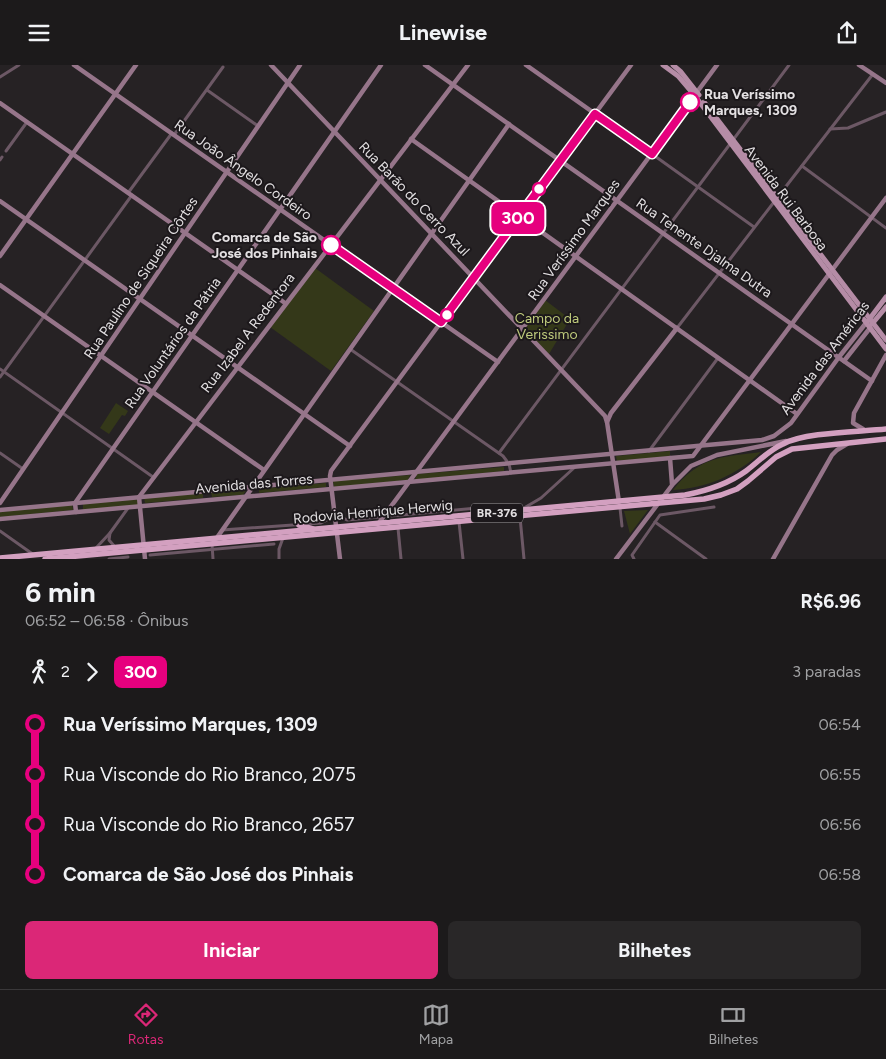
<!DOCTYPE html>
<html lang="pt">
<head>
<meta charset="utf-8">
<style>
	:root { --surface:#1c1a1b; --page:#292728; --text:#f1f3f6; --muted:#a0a1a3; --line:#3a383a; --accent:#db2777 }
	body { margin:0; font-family:Figtree,sans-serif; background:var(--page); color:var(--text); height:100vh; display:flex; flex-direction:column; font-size:19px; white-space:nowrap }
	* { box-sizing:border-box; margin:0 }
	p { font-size:16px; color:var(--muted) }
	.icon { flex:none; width:28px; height:28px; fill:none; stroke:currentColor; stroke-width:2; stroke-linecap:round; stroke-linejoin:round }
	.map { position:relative; height:494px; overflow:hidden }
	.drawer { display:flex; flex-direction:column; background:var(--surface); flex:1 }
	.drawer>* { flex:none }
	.badge { padding:0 10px; border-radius:8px; font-size:18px; line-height:32px }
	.map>.badge { position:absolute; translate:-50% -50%; box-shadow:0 0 0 2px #fff }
	.legs { display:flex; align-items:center; gap:8px; height:55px; padding:0 25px; font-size:16px }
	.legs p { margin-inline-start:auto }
	.summary { display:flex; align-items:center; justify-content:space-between; height:85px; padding:0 25px }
	h1 { font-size:28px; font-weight:700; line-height:38px }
	.action { display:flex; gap:10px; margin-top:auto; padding:10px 25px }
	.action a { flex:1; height:58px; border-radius:8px; background:var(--accent); color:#fff; font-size:20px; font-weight:700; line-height:58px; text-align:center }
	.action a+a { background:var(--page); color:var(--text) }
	ul { padding:0 25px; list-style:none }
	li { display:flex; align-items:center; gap:18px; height:50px; font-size:19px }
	li i { display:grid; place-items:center; width:8px; height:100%; margin:0 6px; background:currentColor }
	li i::after { content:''; width:12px; height:12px; margin:-6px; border:4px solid; border-radius:50%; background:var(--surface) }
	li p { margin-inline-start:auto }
	li:first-child i { background:linear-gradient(#0000 50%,currentColor 0) }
	li:last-child i { background:linear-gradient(currentColor 50%,#0000 0) }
	header { display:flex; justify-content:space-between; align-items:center; height:65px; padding:0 25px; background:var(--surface); font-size:22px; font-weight:700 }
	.menu { display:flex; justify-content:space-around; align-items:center; height:70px; border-top:1px solid var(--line); background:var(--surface); font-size:14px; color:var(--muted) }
	.menu a { display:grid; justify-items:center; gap:2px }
	.menu .active { color:var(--accent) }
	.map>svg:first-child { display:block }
	.green { fill:#343819 }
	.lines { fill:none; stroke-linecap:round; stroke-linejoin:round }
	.street { stroke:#6c5865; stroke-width:3 }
	.secondary { stroke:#96758a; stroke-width:4.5 }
	.primary { stroke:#b58ca6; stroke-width:5 }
	.highway { stroke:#d3a0c0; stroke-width:5.5 }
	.line-1-casing { stroke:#fff; stroke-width:11 }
	.line-1 { stroke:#e6007e; stroke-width:8 }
	.stop-1-dot { fill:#fff; stroke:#e6007e; stroke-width:2.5 }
	.labels { text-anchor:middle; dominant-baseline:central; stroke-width:4; stroke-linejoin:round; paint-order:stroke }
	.shield { fill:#1c181b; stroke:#a7a4a6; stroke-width:1 }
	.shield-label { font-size:12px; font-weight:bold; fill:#e3e0e2 }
	.stop-label { font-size:14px; font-weight:bold; fill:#e3e0e2; stroke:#1c181b; text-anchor:start }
	.street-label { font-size:14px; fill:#e3e0e2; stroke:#1c181b }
	.park-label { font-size:14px; fill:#bfcb7c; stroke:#1c181b }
</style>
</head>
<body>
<header><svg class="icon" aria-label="menu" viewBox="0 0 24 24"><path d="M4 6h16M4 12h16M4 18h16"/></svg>Linewise<svg class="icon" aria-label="share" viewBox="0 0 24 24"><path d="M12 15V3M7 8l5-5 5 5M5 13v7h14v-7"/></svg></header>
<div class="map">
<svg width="886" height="494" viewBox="0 0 886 494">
	<rect width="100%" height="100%" fill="#262224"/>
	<g class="green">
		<polygon points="315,203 374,246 331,306 270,262"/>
		<polygon points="545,235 570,254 549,289 524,263"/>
		<polygon points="116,338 128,346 125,351 122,350 109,369 100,363"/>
		<polygon points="670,386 670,390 668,392 617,396 616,391"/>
		<path d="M761,387C737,410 707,423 673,425C700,391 722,392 761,387Z"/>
		<polygon points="504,402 504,406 415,415 417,409"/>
		<polygon points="410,410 408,415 334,422 333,416"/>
		<polygon points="326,418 326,422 259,428 259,424"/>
		<polygon points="247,424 243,430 212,432 211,427"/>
		<polygon points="203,427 203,433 145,438 144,433"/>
		<polygon points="138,434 138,440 83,445 83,439"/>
		<polygon points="72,439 73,445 0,452 0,447"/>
		<polygon points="648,445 630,469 624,446"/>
	</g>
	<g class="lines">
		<g class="street">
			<polyline points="0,12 19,0"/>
			<polyline points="207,25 258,61"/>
			<polyline points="830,64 848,63 886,47"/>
			<polyline points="174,70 223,2"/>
			<polyline points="733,75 789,0"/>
			<polyline points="6,86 27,57"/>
			<polyline points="652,89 754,162"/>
			<polyline points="0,95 2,92"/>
			<polyline points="802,101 886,163"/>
			<polyline points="128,128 172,68"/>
			<polyline points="777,133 873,9"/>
			<polyline points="677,263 774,137"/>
			<polyline points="350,284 503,391 509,399 511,408"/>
			<polyline points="0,304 153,412"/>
			<polyline points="0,312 132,130"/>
			<polyline points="649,386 718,293"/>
			<polyline points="0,388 23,404"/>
			<polyline points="499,388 730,79"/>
			<polyline points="524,443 541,433 575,402"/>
			<polyline points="620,443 622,461"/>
			<polyline points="520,452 524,494"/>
			<polyline points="459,457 463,494"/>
			<polyline points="655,457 706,494"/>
			<polyline points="398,463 401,494"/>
			<polyline points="222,465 321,458 329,454 334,445 341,452 347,455 499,441 509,444"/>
			<polyline points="0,466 34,490"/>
			<polyline points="110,468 109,475 115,482"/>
			<polyline points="212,479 213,494"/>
			<polyline points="96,483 110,468 128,443"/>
			<polyline points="150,490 274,479"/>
			<polyline points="109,494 128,492"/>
			<polyline points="279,494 279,484 283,473"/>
			<polyline points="634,494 632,490 660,450 714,442"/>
		</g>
		<g class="secondary">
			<polyline points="74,0 498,297"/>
			<polyline points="271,0 605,351 607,357 619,437"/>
			<polyline points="425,0 872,316"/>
			<polyline points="526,0 652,89"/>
			<polyline points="859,0 886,18"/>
			<polyline points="0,38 285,238"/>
			<polyline points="411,74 797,349"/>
			<polyline points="0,136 350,381"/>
			<polyline points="0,191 136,0"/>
			<polyline points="0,220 264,405"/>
			<polyline points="844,296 870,263"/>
			<polyline points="607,357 611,348 677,263"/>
			<polyline points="863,364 853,358 854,348 886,290"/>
			<polyline points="670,393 672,419"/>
			<polyline points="139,432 468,0"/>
			<polyline points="139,432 145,494"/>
			<polyline points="0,438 300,0"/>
			<polyline points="0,445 762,375 774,371 791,358 839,292 866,258"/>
			<polyline points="76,447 75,438 381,0"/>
			<polyline points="0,454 693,391 886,133"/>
			<polyline points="378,459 717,0"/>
			<polyline points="216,474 509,59"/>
			<polyline points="340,494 330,411 331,406 631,0"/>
			<polyline points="616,494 673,419 691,401 717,390 786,376"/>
			<polyline points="773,494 832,390 837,385 847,379"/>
		</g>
		<g class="primary">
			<polyline points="663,0 678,11 695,31 886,284"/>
			<polyline points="673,0 681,7 699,30"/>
			<polyline points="704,37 886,275"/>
			<polyline points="868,256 886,232"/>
			<polyline points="872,259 886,242"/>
		</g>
		<g class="highway">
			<polyline points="299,460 313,464"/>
			<path d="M0,493L685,430C706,426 728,419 746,406C758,397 769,385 783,379C805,367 859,367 886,364"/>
			<polyline points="45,494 704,434 721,430 737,424 748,416 776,392 792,384 886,374"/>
		</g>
	</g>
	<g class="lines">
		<g class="line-1-casing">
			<polyline id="line-1" points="331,180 441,257 595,49 652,89 690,37"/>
		</g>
		<use href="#line-1" class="line-1"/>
	</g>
	<g class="stop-1-dot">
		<circle cx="690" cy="37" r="9"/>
		<circle cx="539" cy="124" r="6"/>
		<circle cx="331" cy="180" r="9"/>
		<circle cx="447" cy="250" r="6"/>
	</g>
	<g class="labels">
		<rect class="shield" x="471" y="438.5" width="52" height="19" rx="4"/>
		<g class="shield-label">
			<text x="497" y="448">BR-376</text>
		</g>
		<g class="stop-label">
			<text x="704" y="29">Rua Veríssimo<tspan x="704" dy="16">Marques, 1309</tspan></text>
			<text x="317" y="172" text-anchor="end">Comarca de São<tspan x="317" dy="16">José dos Pinhais</tspan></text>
		</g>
		<g class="street-label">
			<text transform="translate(243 105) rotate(35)">Rua João Ângelo Cordeiro</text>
			<text transform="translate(786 133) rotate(53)">Avenida Rui Barbosa</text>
			<text transform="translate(414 134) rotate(46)">Rua Barão do Cerro Azul</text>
			<text transform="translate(574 175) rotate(-54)">Rua Veríssimo Marques</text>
			<text transform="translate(704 183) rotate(35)">Rua Tenente Djalma Dutra</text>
			<text transform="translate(141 213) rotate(-56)">Rua Paulino de Siqueira Côrtes</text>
			<text transform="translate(248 268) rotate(-53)">Rua Izabel A Redentora</text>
			<text transform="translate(173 278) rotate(-55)">Rua Voluntários da Pátria</text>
			<text transform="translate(825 293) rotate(-53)">Avenida das Américas</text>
			<text transform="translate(254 419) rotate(-5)">Avenida das Torres</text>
			<text transform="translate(373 447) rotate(-5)">Rodovia Henrique Herwig</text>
		</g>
		<g class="park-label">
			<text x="547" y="253">Campo da<tspan x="547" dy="16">Verissimo</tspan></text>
		</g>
	</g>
</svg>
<b class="badge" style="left:518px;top:153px;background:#e6007e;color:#fff">300</b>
</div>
<section class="drawer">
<div class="summary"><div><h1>6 min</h1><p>06:52 – 06:58 · Ônibus</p></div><b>R$6.96</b></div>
<div class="legs"><svg class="icon" aria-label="walk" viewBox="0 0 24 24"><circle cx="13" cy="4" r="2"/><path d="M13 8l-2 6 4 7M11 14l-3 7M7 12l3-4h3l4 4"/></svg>2<svg class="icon" aria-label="forward" viewBox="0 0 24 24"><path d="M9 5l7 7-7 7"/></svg><b class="badge" style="background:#e6007e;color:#fff">300</b><p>3 paradas</p></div>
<ul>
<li><i style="color:#e6007e"></i><b>Rua Veríssimo Marques, 1309</b><p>06:54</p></li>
<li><i style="color:#e6007e"></i><span>Rua Visconde do Rio Branco, 2075</span><p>06:55</p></li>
<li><i style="color:#e6007e"></i><span>Rua Visconde do Rio Branco, 2657</span><p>06:56</p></li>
<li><i style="color:#e6007e"></i><b>Comarca de São José dos Pinhais</b><p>06:58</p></li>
</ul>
<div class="action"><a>Iniciar</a><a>Bilhetes</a></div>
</section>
<nav class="menu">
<a class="active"><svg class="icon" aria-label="directions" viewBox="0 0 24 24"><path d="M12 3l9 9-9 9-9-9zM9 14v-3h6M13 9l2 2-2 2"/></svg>Rotas</a>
<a><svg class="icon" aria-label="map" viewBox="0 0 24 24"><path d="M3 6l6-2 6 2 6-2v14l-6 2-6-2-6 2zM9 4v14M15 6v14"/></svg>Mapa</a>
<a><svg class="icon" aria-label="tickets" viewBox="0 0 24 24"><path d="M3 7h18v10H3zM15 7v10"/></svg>Bilhetes</a>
</nav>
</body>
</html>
